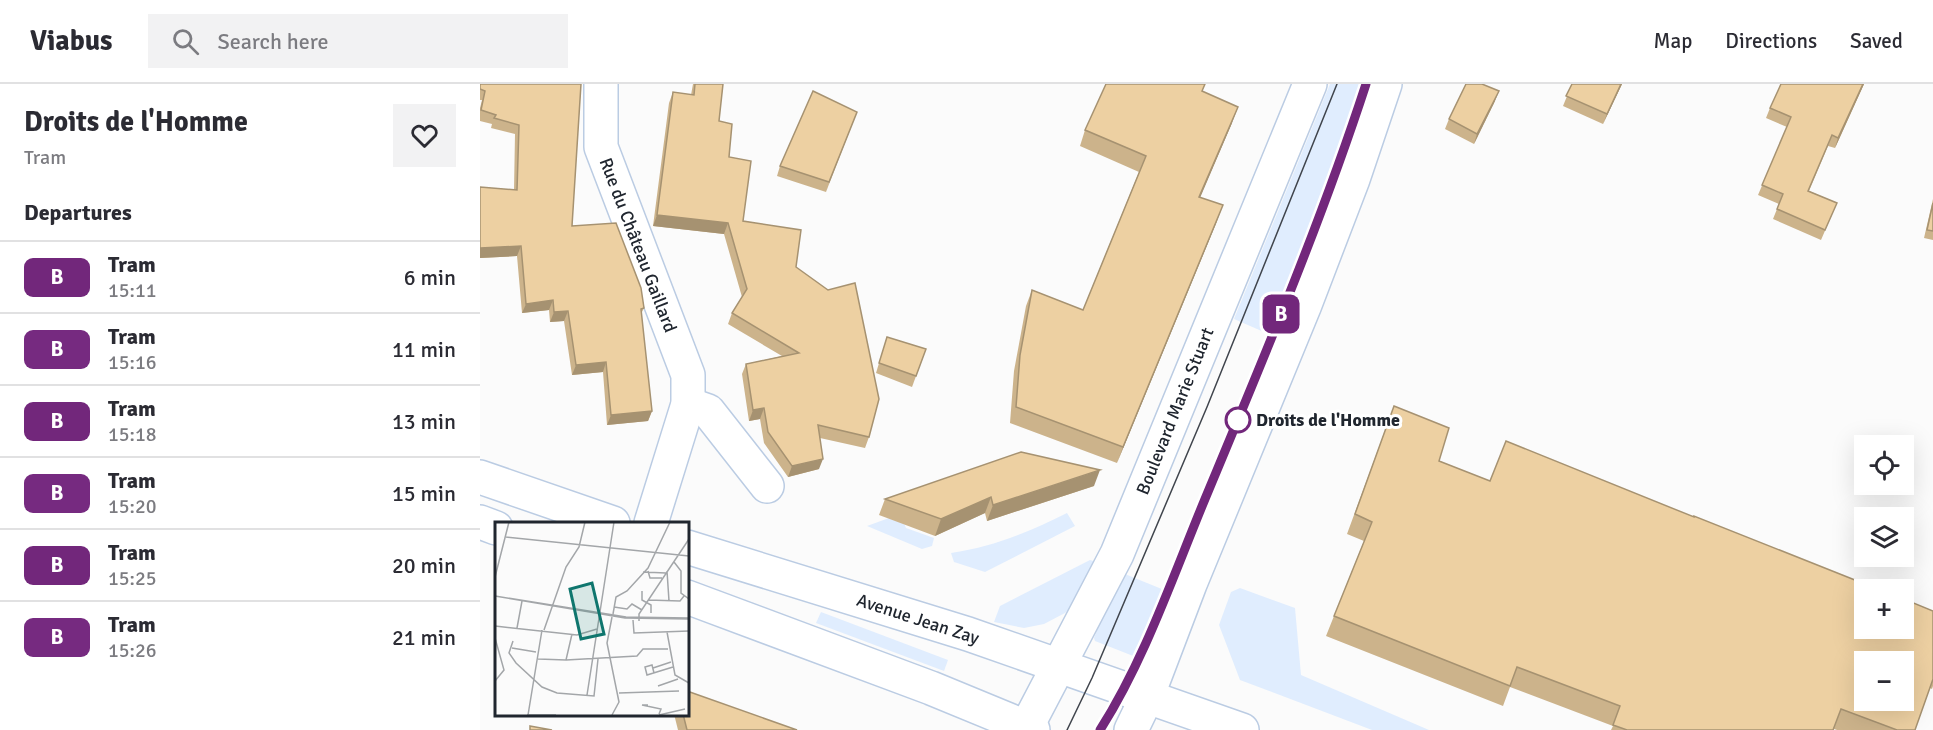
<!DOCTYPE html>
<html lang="en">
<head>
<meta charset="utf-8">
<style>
	:root { --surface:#fff; --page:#f2f2f3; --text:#2b2b33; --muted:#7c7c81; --line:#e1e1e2 }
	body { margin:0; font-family:Signika,sans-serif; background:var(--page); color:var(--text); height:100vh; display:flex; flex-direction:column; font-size:22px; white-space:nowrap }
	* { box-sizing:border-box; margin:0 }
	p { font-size:20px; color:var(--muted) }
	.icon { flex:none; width:33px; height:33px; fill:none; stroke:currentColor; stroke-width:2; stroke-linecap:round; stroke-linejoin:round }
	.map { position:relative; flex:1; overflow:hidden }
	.sheet { display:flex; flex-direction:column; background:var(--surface); width:480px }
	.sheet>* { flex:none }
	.badge { padding:0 12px; border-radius:9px; font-size:21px; line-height:39px }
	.buttons { position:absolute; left:1374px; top:351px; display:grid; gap:12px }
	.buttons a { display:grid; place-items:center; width:60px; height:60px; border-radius:0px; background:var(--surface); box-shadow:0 6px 24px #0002; font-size:30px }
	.map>.badge { position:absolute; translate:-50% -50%; box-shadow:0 0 0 3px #fff }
	h2 { padding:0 24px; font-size:22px; line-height:54px }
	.round { display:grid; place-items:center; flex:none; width:63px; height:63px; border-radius:0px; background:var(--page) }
	.headline { display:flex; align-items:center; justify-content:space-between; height:102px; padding:0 24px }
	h1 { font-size:28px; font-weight:700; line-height:45px }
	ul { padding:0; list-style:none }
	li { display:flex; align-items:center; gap:18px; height:72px; padding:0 24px; border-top:2px solid var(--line) }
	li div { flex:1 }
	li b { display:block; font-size:22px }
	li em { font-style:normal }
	li .badge { min-width:66px; font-weight:700; text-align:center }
	header { display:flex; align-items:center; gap:36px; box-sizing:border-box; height:84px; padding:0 30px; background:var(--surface); border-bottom:2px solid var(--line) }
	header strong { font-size:28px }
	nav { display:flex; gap:33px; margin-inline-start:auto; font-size:21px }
	.search { width:420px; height:54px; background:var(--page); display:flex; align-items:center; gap:15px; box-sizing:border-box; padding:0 21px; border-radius:0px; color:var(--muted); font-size:22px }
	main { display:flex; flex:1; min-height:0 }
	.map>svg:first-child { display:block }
	.green { fill:#e0edfe }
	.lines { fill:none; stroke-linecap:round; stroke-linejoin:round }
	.street-casing { stroke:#bbcce3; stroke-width:36 }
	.secondary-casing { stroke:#bbcce3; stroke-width:36 }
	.primary-casing { stroke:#bbcce3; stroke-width:36 }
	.street { stroke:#fff; stroke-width:33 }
	.secondary { stroke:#fff; stroke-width:33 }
	.primary { stroke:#fff; stroke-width:33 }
	.tram { stroke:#40454d; stroke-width:1.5 }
	.wall { fill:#ccb38b }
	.shaded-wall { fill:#a69271 }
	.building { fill:#edd0a2; stroke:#a69271; stroke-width:1.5; fill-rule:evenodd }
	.line-casing { stroke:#fff; stroke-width:14 }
	.line { stroke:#72277b; stroke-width:9 }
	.stop-dot { fill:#fff; stroke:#72277b; stroke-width:3 }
	.labels { text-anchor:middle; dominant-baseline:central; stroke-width:6; stroke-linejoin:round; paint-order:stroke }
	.street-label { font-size:18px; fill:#20262f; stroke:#fff }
	.stop-label { font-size:18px; font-weight:bold; fill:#20262f; stroke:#fff; text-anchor:start }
	.inset-road { fill:none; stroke:#a3a6a9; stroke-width:1.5 }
	.view { fill:#0f766e; fill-opacity:0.15; stroke:#0f766e; stroke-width:3 }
	.inset-edge { fill:none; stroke:#20262f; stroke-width:3 }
</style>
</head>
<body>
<header>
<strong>Viabus</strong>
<div class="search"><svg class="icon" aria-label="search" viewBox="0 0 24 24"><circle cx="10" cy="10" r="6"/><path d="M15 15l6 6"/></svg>Search here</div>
<nav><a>Map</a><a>Directions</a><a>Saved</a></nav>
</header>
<main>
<section class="sheet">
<div class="headline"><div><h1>Droits de l'Homme</h1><p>Tram</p></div><a class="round"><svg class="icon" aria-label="heart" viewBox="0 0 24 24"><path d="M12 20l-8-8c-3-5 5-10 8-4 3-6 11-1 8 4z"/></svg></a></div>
<h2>Departures</h2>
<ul>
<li><span class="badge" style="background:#72277b;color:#fff">B</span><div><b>Tram</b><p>15:11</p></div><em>6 min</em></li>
<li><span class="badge" style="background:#762a80;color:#fff">B</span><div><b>Tram</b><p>15:16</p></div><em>11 min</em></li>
<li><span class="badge" style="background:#72277b;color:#fff">B</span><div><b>Tram</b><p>15:18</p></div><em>13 min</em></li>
<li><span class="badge" style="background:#762a80;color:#fff">B</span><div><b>Tram</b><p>15:20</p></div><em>15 min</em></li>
<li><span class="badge" style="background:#72277b;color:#fff">B</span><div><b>Tram</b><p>15:25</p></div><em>20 min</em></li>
<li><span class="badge" style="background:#762a80;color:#fff">B</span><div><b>Tram</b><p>15:26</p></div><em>21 min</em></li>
</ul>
</section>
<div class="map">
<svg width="1453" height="646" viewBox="0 0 1453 646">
	<rect width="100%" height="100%" fill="#fbfbfb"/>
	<g class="green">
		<polygon points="850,0 895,0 800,255 754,235"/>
		<path d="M587,429L595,442L505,488L474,478L471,469C513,463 549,448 587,429Z"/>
		<polygon points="420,430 426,444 454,454 452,462 442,465 387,442"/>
		<polygon points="610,476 623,480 610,506 585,529 564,540 544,544 514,538 520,522"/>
		<polygon points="640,488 694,510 666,577 615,557 614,554"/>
		<polygon points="760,504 815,524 821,591 949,646 892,646 760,596 739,541 751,508"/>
		<polygon points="341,528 468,576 464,587 336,539"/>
	</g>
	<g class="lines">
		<g class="street-casing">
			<g id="street">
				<polyline points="121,0 121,63 208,291 208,320 171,439"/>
				<polyline points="208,320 228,327 287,402"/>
			</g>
		</g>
		<g class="secondary-casing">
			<g id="secondary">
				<polyline points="545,646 637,470 830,0"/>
				<polyline points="651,646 667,613 710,500 824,223 873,95 905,0"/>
			</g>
		</g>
		<g class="primary-casing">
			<g id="primary">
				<polyline points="0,393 133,439"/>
				<polyline points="0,438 16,444"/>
				<polyline points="207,463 488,550 762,646"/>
				<polyline points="207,513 451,604 553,646"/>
			</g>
		</g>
		<use href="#street" class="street"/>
		<use href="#secondary" class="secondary"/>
		<use href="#primary" class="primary"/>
		<g class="tram">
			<polyline points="587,646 612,594 727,323 857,0"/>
			<path d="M620,646C665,577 692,495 723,419C781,281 840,142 886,0"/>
		</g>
	</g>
	<g class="wall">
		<polygon points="0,0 101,0 92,142 164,224 161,230 172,327 168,337 127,341 123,288 92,291 84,237 70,238 69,226 42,229 37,172 0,174 0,103 34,106 35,50 11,44 12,40 0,37 0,24 2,16 0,16"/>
		<polygon points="213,0 243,0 239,37 249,73 263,137 316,183 389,353 385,364 340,354 339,385 308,393 284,359 280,335 269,337 262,290 266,280 302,272 248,240 252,229 262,213 244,150 173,142 189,19 193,8 211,11"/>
		<polygon points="1092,0 1142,0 1123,40 1083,22"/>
		<polygon points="1384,0 1355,64 1348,62 1329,107 1357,119 1341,156 1293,135 1299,120 1278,111 1307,43 1286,34 1290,24"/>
		<polygon points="723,7 752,39 720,113 737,137 637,379 530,339 534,287 546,222 552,206 603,226 659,88 600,62 605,46"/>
		<polygon points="1015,17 994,60 965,45 969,35"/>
		<polygon points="377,28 346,108 297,92 300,82"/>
		<polygon points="1453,115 1453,156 1444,154"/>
		<polygon points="407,253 446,265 432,303 396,289"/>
		<polygon points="914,322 959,377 1010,397 1214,433 1453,527 1453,602 1452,605 1450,604 1435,646 1357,646 1354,645 1353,646 1131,646 1133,642 1030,603 1023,622 846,552 884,457 867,450"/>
		<polygon points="614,402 507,437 505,429 455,452 399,431 405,415"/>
		<polygon points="194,630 207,630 317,646 198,646"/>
	</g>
	<g class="shaded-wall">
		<polygon points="1141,0 1142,0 1123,40 1127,30"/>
		<polygon points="1383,0 1384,0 1355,64 1358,54"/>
		<polygon points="1019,7 1015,17 994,60 997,50"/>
		<polygon points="758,23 752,39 714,128 719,113"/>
		<polygon points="743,121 737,137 637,379 643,363"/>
		<polygon points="177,131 248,139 244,150 173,142"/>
		<polygon points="41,162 37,172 0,174 0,164"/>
		<polygon points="73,216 69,226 42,229 46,220"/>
		<polygon points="88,227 84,237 70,238 74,228"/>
		<polygon points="126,278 123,288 92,291 96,281"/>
		<polygon points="284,324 280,335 269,337 273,326"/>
		<polygon points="172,327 168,337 127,341 131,331"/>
		<polygon points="343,375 339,385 308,393 312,382"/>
		<polygon points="620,386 614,402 507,437 513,421"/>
		<polygon points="511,413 505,429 455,452 461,435"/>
	</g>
	<g class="building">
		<polygon points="0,0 101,0 92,142 136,139 161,204 164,224 161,225 172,327 131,331 126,278 96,281 88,227 74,228 73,216 46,220 41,162 0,164 0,103 37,106 39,41 14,34 16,31 1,26 5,7 0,5"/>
		<polygon points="215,0 243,0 239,37 252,40 249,73 271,77 263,137 321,146 316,183 348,206 375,199 399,315 389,353 338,341 343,375 312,382 288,348 284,324 273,326 266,280 319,269 252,229 267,205 248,139 177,131 193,8 214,11"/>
		<polygon points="626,0 725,0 722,7 758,23 719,113 743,121 643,363 536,323 540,271 552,206 603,226 666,72 605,46"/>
		<polygon points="986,0 1002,0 1019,7 997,50 969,35"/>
		<polygon points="1092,0 1141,0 1127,30 1086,12"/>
		<polygon points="1301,0 1383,0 1358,54 1352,51 1328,107 1357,119 1345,146 1297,125 1303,110 1282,101 1311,33 1290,24"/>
		<polygon points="333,7 377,28 349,98 300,82"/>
		<polygon points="1453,119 1453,147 1447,146"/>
		<polygon points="407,253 446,265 436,292 399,279"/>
		<path d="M914,322L969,344L959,377L1010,397L1026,357L1214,433V432L1400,506H1384V544H1424V515L1453,527V595L1435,646H1417L1361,625L1353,646H1147L1133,641L1140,622L1037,583L1030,602L854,532L892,438L875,430ZM1384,578H1424V616H1384Z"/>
		<polygon points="541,368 620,386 513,421 511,413 461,435 405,415"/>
		<polygon points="207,607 317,646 207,646 203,630 207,630"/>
		<polygon points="50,642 72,646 50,646"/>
	</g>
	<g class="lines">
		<g class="line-casing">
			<path id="line" d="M620,646C665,575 693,492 725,415C782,278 840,141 886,0"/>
		</g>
		<use href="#line" class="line"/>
	</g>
	<circle class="stop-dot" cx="758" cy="336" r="12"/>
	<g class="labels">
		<g class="street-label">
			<text transform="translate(158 161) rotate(69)">Rue du Château Gaillard</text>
			<text transform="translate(695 327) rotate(-68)">Boulevard Marie Stuart</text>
			<text transform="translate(438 535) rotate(18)">Avenue Jean Zay</text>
		</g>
		<g class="stop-label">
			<text x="776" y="336">Droits de l'Homme</text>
		</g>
	</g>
	<g transform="translate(15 438)">
		<rect width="194" height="194" fill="#fbfbfb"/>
		<path class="inset-road" d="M11,15L194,34M179,40L186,49V71L194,77M153,49L155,56H167M172,49L174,79M148,50L171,51M0,55L14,0M147,69V78L156,83V91M0,74L131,95L194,96M0,74L130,96L194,97M153,78L185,79L189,74M119,85L132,87L137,82L147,88M118,92L121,75L132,69L153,46L175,0M138,98L139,111L194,109M144,99V92L194,17M0,104L82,113L102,107M22,106L27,79M49,108L71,45L84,25L90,0M172,110L180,153L194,161M0,116L9,148L0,159M18,119L14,131L21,141L47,165L62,171L99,174L103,137M17,126L41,130M43,137L71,138L77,112M71,138L142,134L148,127H173M158,146L176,140M159,151L157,143L150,145L152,153L178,145M163,164L183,157M124,171L184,169M92,173L119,0M153,183H147L166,187L164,192M32,193H61M33,193L47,108M117,193L124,180L112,121L117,95M164,193L190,187"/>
		<path class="view" d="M97,61L109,112L86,117L75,67Z"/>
		<rect width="194" height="194" class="inset-edge"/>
	</g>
</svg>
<div class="buttons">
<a><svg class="icon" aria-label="locate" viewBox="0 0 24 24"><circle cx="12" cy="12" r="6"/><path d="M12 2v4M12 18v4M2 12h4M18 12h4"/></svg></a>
<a><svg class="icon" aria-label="layers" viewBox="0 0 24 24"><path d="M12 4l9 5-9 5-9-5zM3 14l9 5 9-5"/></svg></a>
<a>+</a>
<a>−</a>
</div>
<b class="badge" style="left:801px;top:230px;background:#72277b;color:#fff">B</b>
</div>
</main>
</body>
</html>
